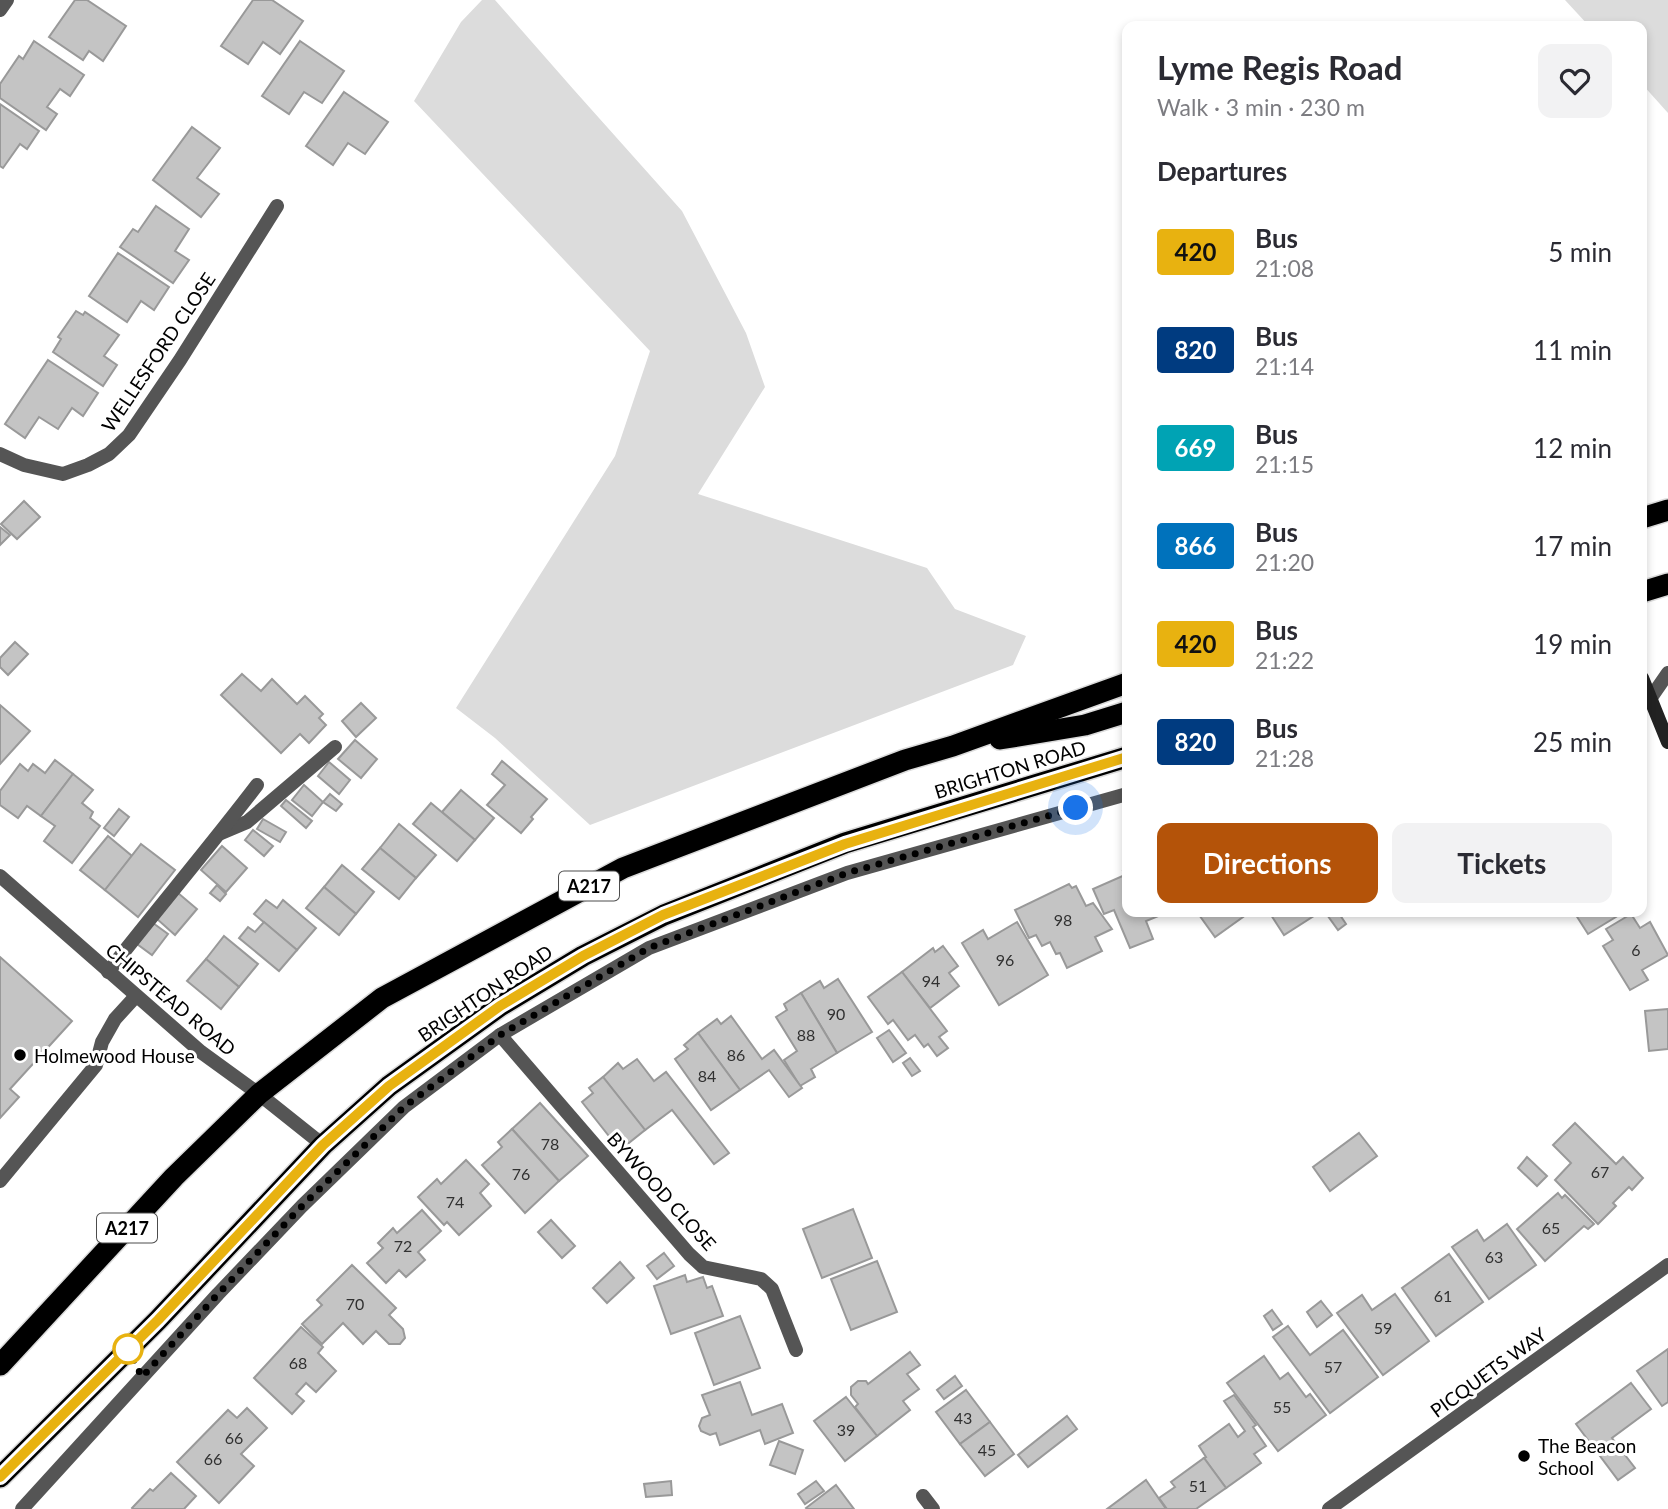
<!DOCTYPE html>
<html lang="en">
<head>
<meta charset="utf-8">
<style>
	:root { --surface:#fff; --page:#f2f2f3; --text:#2b2b33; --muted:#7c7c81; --accent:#b45309 }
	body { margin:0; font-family:Lato,sans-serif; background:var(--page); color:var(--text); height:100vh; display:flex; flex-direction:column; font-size:26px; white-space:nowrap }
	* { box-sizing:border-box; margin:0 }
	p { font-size:23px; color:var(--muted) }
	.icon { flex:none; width:38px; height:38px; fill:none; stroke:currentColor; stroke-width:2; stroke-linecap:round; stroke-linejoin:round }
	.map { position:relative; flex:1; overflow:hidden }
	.drawer { position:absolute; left:1122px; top:21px; width:525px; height:896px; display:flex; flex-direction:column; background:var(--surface); border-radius:14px; box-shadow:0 4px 10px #0003 }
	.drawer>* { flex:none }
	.badge { padding:0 14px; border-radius:5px; font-size:24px; line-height:46px }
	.you { position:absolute; width:35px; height:35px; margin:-18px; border:5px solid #fff; border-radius:50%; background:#1a73e8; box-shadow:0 0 0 10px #1a73e833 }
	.map>.badge { position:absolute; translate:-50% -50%; box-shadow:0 0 0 4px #fff }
	h2 { padding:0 35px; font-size:26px; line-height:63px }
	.round { display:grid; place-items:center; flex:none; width:74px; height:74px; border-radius:14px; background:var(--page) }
	.headline { display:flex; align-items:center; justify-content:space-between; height:119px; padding:0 35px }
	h1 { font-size:33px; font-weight:700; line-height:52px }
	.cta { display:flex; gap:14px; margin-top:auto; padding:14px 35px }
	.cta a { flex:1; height:80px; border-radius:14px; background:var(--accent); color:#fff; font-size:28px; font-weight:700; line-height:80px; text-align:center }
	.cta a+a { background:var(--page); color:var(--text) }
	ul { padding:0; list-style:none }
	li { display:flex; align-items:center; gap:21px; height:98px; padding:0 35px }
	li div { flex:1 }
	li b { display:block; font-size:26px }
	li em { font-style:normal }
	li .badge { min-width:77px; font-weight:700; text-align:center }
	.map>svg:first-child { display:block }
	.green { fill:#dcdcdc }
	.building { fill:#c4c4c4; stroke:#999; stroke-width:2 }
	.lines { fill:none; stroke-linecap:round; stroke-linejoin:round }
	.highway-casing { stroke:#dbdbdb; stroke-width:24 }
	.lane { stroke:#555; stroke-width:14 }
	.street { stroke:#555; stroke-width:14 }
	.secondary { stroke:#222; stroke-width:14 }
	.highway { stroke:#000; stroke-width:21 }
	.line-casing { stroke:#fff; stroke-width:16 }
	.line { stroke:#e8b210; stroke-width:10 }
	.walk { stroke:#000; stroke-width:7; stroke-dasharray:0 12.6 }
	.poi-dot { fill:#000; stroke:#fff; stroke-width:2.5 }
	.stop-dot { fill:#fff; stroke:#e8b210; stroke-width:3.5 }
	.labels { text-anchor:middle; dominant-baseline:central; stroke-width:6; stroke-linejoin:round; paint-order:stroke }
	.number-label { font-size:16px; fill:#313131 }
	.shield { fill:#fff; stroke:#4c4c4c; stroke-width:2 }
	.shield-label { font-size:18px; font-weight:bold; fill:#000 }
	.street-label { font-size:19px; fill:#000; stroke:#fff }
	.poi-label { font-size:19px; fill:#000; stroke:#fff; text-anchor:start }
</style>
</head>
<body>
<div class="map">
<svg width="1668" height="1509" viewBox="0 0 1668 1509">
	<rect width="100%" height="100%" fill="#fff"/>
	<g class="green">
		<polygon points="482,0 495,0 574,90 682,211 746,333 765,387 698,494 927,568 955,609 1026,636 1013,665 590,825 495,738 456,708 615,456 650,351 414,101 461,22"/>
		<polygon points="1565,0 1668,0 1668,113 1642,84 1642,26 1589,26"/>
	</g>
	<g class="building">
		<polygon points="75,0 87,0 126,26 103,61 89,51 83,60 49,37"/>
		<polygon points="253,0 272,0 303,21 280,54 263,42 248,64 221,46"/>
		<polygon points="34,41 84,75 70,96 60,89 47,107 57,114 46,130 0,98 0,84 19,56 23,59"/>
		<polygon points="300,41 344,71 322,103 304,92 289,114 262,96"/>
		<polygon points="344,92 388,122 365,154 348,143 333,165 306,146"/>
		<polygon points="0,104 39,131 27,149 20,144 3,168 0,166"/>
		<polygon points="192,127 220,148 197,178 219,194 201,217 153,180"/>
		<polygon points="156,206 189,229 175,251 189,260 173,283 120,247 133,229 138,232"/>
		<polygon points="118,253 169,287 154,310 141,301 127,322 89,296"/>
		<polygon points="76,311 83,315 85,312 119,335 104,356 117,365 103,386 53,352 61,339 58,337"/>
		<polygon points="48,360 98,393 83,416 72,408 58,429 39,417 25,438 5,424"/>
		<polygon points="24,501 40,517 17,539 1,524"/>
		<polygon points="0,527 10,535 0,545"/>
		<polygon points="15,642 28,654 8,675 0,667 0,658"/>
		<polygon points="242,674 261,691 272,679 297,704 305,696 323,714 319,718 326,725 309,743 300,734 281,753 221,695"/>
		<polygon points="361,703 376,718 356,737 342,721"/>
		<polygon points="0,705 30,731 0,764"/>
		<polygon points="355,740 377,759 361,778 338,759"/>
		<polygon points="55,760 73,774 41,816 27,806 18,818 0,805 0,791 20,764 28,771 33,764 45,773"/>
		<polygon points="502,761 547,799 531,817 533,819 521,833 487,805 505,785 492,774"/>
		<polygon points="329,762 350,780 339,794 318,776"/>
		<polygon points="73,774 93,790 82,803 93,812 90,818 100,826 72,863 44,841 55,826 41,816"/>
		<polygon points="304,785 323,802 312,816 292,800"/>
		<polygon points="461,790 494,818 475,840 442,812"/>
		<polygon points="330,794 342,804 336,811 323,802"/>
		<polygon points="286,800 312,821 306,828 281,806"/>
		<polygon points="431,803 475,840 457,861 413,824"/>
		<polygon points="119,809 129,817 114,836 104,828"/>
		<polygon points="263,819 286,832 280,842 257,829"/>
		<polygon points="399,824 436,855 416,878 380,848"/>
		<polygon points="253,830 273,846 264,856 245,840"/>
		<polygon points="108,836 132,856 105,890 80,870"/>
		<polygon points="141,844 175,870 138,917 105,890"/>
		<polygon points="222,846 247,868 226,892 201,870"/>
		<polygon points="380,848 416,878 399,899 362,869"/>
		<polygon points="342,865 374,892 356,914 324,887"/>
		<polygon points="1127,869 1127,912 1168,912 1146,921 1153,939 1130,948 1114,910 1104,914 1093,889 1125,875 1123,871"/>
		<polygon points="1069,884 1072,888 1076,886 1086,906 1093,903 1112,929 1095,937 1102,951 1067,968 1060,953 1056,954 1050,942 1042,946 1036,935 1029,938 1015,910"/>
		<polygon points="217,885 226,894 220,901 210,893"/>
		<polygon points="324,887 356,914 339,935 306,908"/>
		<polygon points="178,893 197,909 175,935 157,919"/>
		<polygon points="266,900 277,908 283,900 316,928 297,950 254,914"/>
		<polygon points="1197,912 1250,912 1215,937"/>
		<polygon points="1269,912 1320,912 1284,935"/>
		<polygon points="1325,912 1338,912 1346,924 1338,930"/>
		<polygon points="1574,912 1624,912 1588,934"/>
		<polygon points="1631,914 1640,928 1650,922 1668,955 1642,970 1648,980 1630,990 1603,946 1613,940 1606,929"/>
		<polygon points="264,922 297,950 279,971 239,938 248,927 255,932"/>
		<polygon points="1017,922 1048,975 999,1005 962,943 983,930 988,939"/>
		<polygon points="153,923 168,934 152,955 137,944"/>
		<polygon points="224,936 258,964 239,987 206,959"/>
		<polygon points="943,946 958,966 949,973 959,986 930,1008 902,972 933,948 935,952"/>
		<polygon points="0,957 72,1021 10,1089 19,1097 0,1118"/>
		<polygon points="206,959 239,987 221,1009 187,981"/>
		<polygon points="902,972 947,1031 939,1037 948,1048 937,1056 928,1044 924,1047 915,1035 908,1040 893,1020 888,1024 868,997"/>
		<polygon points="838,979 872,1032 837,1053 801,993 820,981 824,988"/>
		<polygon points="801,993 837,1053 811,1069 815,1077 800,1086 784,1060 797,1051 776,1017 787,1010 784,1004"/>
		<polygon points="1668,1009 1668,1049 1649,1051 1645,1011"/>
		<polygon points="731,1016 762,1059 774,1050 802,1088 789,1097 769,1070 740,1090 698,1033 717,1019 721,1024"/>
		<polygon points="889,1030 906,1053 893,1062 877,1038"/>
		<polygon points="698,1033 740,1090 711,1110 675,1059 688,1049 684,1045"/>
		<polygon points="910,1058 920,1071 912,1076 903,1063"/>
		<polygon points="637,1059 654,1081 666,1072 729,1153 714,1164 672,1110 645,1130 603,1077 618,1063 623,1069"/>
		<polygon points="603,1077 645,1130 620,1150 582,1102 593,1093 589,1088"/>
		<polygon points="540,1103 588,1156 559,1181 512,1129"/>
		<polygon points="1575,1123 1616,1164 1623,1157 1643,1178 1632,1190 1629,1187 1613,1203 1616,1206 1598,1224 1555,1180 1571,1163 1553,1145"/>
		<polygon points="512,1129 559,1181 525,1213 482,1165 502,1147 498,1142"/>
		<polygon points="1359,1133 1377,1156 1330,1191 1313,1167"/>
		<polygon points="1527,1157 1547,1176 1537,1186 1518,1168"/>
		<polygon points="466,1160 489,1184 480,1193 491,1206 459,1235 447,1222 444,1225 418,1197 437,1179 441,1184"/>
		<polygon points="1558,1193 1562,1198 1565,1195 1594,1224 1588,1229 1584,1226 1545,1261 1517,1229"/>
		<polygon points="853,1209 872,1258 822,1278 803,1229"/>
		<polygon points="422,1210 441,1231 418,1252 425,1260 406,1277 399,1270 386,1283 367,1263 383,1248 378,1243 393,1228 397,1233"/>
		<polygon points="551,1220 575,1246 562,1258 538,1232"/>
		<polygon points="1507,1224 1536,1265 1489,1299 1452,1247 1477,1230 1484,1241"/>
		<polygon points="664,1253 674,1266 657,1279 647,1266"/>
		<polygon points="1449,1254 1483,1302 1436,1336 1402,1288"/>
		<polygon points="877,1261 897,1312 851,1330 831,1279"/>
		<polygon points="620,1262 634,1278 607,1303 593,1288"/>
		<polygon points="352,1265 396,1308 389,1315 403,1329 405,1338 400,1344 389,1344 376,1331 363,1344 343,1323 322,1344 302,1324 322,1305 317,1300"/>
		<polygon points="685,1275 687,1282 703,1277 707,1288 712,1286 723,1316 671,1334 654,1286"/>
		<polygon points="1395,1294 1429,1341 1383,1375 1337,1313 1362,1295 1372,1310"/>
		<polygon points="1321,1301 1332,1315 1317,1327 1307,1312"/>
		<polygon points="1272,1310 1282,1324 1273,1330 1264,1316"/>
		<polygon points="740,1316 760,1368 714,1385 695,1333"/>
		<polygon points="1288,1326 1310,1355 1343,1330 1378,1377 1330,1413 1273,1337"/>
		<polygon points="301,1327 323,1347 318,1353 336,1371 316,1392 306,1383 296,1394 304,1401 292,1414 254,1378"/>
		<polygon points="1668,1349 1668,1402 1662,1406 1637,1371"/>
		<polygon points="910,1352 920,1365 907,1374 919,1389 903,1401 910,1410 877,1436 855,1407 858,1404 851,1395 851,1387 858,1381 866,1381 868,1384"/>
		<polygon points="1264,1356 1280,1379 1288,1373 1306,1397 1310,1394 1326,1415 1278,1451 1227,1383"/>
		<polygon points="955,1376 962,1386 944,1399 937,1390"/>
		<polygon points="740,1382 752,1415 782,1404 793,1433 765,1444 760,1430 720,1445 716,1433 710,1435 701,1431 699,1426 702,1418 710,1415 702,1395"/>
		<polygon points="1631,1383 1651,1409 1612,1438 1635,1468 1618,1480 1576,1424"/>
		<polygon points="966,1390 990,1422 960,1444 936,1412"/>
		<polygon points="1234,1395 1256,1425 1253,1427 1266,1446 1254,1454 1261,1463 1226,1488 1204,1458 1206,1457 1199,1446 1229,1424 1238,1437 1245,1431 1224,1401"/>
		<polygon points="846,1397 877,1436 845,1461 814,1421"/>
		<polygon points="247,1408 267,1428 241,1454 254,1466 219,1503 177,1462 228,1410 237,1418"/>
		<polygon points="1067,1416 1077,1429 1028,1467 1018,1455"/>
		<polygon points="990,1422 1014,1454 985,1476 960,1444"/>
		<polygon points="779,1441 803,1450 795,1474 770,1465"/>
		<polygon points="1204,1458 1226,1488 1196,1509 1167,1509 1159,1498 1175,1487 1171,1482"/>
		<polygon points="171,1473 196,1496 184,1509 133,1509 132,1508 150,1489 153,1491"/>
		<polygon points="1146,1480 1166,1509 1107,1509"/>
		<polygon points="671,1481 672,1495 646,1497 644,1484"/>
		<polygon points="816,1481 824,1491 805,1504 798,1494"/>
		<polygon points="836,1485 854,1509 807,1509 806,1508"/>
	</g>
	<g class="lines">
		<g class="highway-casing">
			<g id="highway">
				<polyline points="1642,518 1668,510"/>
				<polyline points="1642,592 1668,584"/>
				<polyline points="1000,739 1085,725 1127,712"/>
				<polyline points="0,1365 174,1177 259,1094 382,998 623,868 905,760 953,746 1127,683"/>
				<polyline points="0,1477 158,1320 323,1145 389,1086 500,1006 583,956 664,915 845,843 1127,757"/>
			</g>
		</g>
		<g class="lane">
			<polyline points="1642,698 1650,699 1668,673"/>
			<polyline points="221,833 247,822 335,747"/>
			<path d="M108,972C157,909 209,848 257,785"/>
			<polyline points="0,1181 96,1065 102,1042 115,1019 136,996"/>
			<polyline points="22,1509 218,1294 302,1206 404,1107 500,1035 649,948 847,873 1127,794"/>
		</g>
		<g class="street">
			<polyline points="0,10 7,0"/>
			<polyline points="0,454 24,465 63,474 88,465 109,454 129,435 180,360 277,206"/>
			<polyline points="0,876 201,1052 259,1094 323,1145"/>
			<polyline points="500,1035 689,1254 703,1267 761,1279 772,1289 796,1350"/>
			<polyline points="923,1496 933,1509"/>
			<polyline points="1329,1509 1668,1265"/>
		</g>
		<polyline class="secondary" points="1642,678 1668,742"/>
		<use href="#highway" class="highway"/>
	</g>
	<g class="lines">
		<g class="line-casing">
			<polyline id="line" points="0,1477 158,1320 323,1145 389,1086 500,1006 583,956 663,915 845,844 1127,757"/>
		</g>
		<use href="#line" class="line"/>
		<polyline class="walk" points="128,1349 142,1377 218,1294 302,1206 404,1107 500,1035 649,948 847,873 1076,808"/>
	</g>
	<g class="poi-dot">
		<circle cx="20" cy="1055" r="7"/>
		<circle cx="1524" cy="1456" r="7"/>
	</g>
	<circle class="stop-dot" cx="128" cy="1349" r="14"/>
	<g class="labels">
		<g class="number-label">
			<text x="1063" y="919">98</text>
			<text x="1636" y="949">6</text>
			<text x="1005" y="959">96</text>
			<text x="931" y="980">94</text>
			<text x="836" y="1013">90</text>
			<text x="806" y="1034">88</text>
			<text x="736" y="1054">86</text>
			<text x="707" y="1075">84</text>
			<text x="550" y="1143">78</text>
			<text x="1600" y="1171">67</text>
			<text x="521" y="1173">76</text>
			<text x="455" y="1201">74</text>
			<text x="1551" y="1227">65</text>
			<text x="403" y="1245">72</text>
			<text x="1494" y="1256">63</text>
			<text x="1443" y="1295">61</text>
			<text x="355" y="1303">70</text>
			<text x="1383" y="1327">59</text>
			<text x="298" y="1362">68</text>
			<text x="1333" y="1366">57</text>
			<text x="1282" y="1406">55</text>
			<text x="963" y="1417">43</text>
			<text x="846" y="1429">39</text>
			<text x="234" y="1437">66</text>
			<text x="987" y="1449">45</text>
			<text x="213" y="1458">66</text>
			<text x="1198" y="1485">51</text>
		</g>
		<g class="shield">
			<rect x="559" y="871.5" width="60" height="29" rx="5"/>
			<rect x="97" y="1213.5" width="60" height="29" rx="5"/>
		</g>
		<g class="shield-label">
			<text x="589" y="886">A217</text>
			<text x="127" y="1228">A217</text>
		</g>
		<g class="street-label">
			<text transform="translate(158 352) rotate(-56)">WELLESFORD CLOSE</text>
			<text transform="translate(1010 769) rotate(-17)">BRIGHTON ROAD</text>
			<text transform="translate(485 993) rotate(-34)">BRIGHTON ROAD</text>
			<text transform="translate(171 999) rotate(40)">CHIPSTEAD ROAD</text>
			<text transform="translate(662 1191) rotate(48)">BYWOOD CLOSE</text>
			<text transform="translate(1488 1372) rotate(-36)">PICQUETS WAY</text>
		</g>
		<g class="poi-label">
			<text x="34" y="1055">Holmewood House</text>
			<text x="1538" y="1445">The Beacon<tspan x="1538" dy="22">School</tspan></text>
		</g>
	</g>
</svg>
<div class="you" style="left:1076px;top:808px"></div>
<section class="drawer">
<div class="headline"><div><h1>Lyme Regis Road</h1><p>Walk · 3 min · 230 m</p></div><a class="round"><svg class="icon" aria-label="heart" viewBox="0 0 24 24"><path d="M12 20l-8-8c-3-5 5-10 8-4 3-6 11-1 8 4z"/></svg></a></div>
<h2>Departures</h2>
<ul>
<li><span class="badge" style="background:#e8b210;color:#111">420</span><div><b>Bus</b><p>21:08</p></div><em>5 min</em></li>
<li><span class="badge" style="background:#003b80;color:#fff">820</span><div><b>Bus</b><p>21:14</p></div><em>11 min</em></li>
<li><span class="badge" style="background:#00a3b4;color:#fff">669</span><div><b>Bus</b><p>21:15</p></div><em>12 min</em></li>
<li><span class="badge" style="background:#0072bc;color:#fff">866</span><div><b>Bus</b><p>21:20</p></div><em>17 min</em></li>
<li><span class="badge" style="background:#e8b210;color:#111">420</span><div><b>Bus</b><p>21:22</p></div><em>19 min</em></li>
<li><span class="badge" style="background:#003b80;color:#fff">820</span><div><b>Bus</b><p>21:28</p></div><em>25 min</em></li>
</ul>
<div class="cta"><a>Directions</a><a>Tickets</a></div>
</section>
</div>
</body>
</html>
